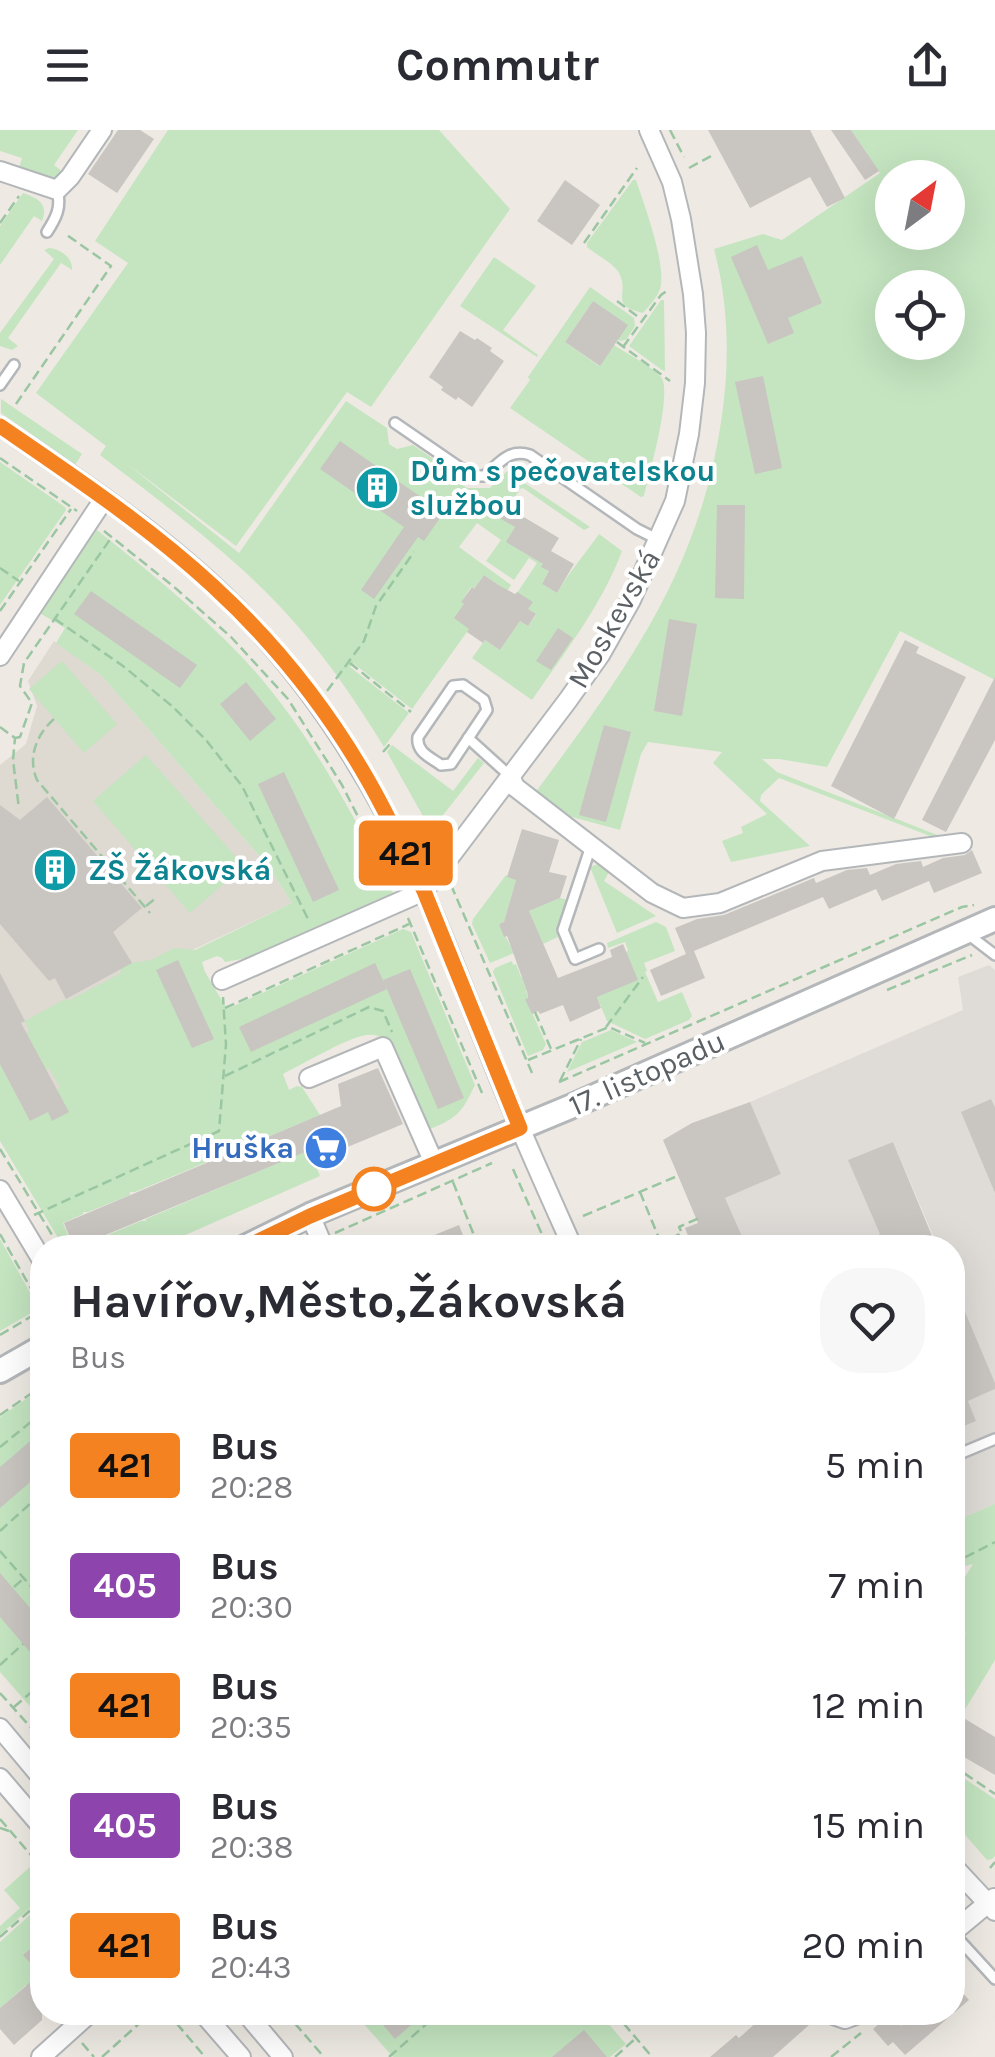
<!DOCTYPE html>
<html lang="en">
<head>
<meta charset="utf-8">
<style>
	:root { --surface:#fff; --page:#f7f7f7; --text:#2b2b33; --muted:#7c7c81 }
	body { margin:0; font-family:Karla,sans-serif; background:var(--page); color:var(--text); height:100vh; display:flex; flex-direction:column; font-size:38px; white-space:nowrap }
	* { box-sizing:border-box; margin:0 }
	p { font-size:32px; color:var(--muted) }
	.icon { flex:none; width:55px; height:55px; fill:none; stroke:currentColor; stroke-width:2; stroke-linecap:round; stroke-linejoin:round }
	.map { position:relative; flex:1; overflow:hidden }
	.side { position:absolute; left:30px; top:1105px; width:935px; height:790px; display:flex; flex-direction:column; background:var(--surface); border-radius:40px; box-shadow:0 10px 40px #0002 }
	.side>* { flex:none }
	.badge { padding:0 20px; border-radius:8px; font-size:35px; line-height:65px }
	.needle { width:65px; rotate:32deg }
	.tools { position:absolute; left:875px; top:30px; display:grid; gap:20px }
	.tools a { display:grid; place-items:center; width:90px; height:90px; border-radius:50%; background:var(--surface); box-shadow:0 10px 40px #0002; font-size:50px }
	.map>.badge { position:absolute; translate:-50% -50%; box-shadow:0 0 0 5px #fff }
	.round { display:grid; place-items:center; flex:none; width:105px; height:105px; border-radius:40px; background:var(--page) }
	.summary { display:flex; align-items:center; justify-content:space-between; height:170px; padding:0 40px }
	h1 { font-size:48px; font-weight:700; line-height:75px }
	ul { padding:0; list-style:none }
	li { display:flex; align-items:center; gap:30px; height:120px; padding:0 40px }
	li div { flex:1 }
	li b { display:block; font-size:38px }
	li em { font-style:normal }
	li .badge { min-width:110px; font-weight:700; text-align:center }
	header { display:flex; justify-content:space-between; align-items:center; height:130px; padding:0 40px; background:var(--surface); font-size:45px; font-weight:700 }
	.map>svg:first-child { display:block }
	.industrial { fill:#dfdcd8 }
	.education { fill:#ded9d1 }
	.green { fill:#c4e5c0; fill-rule:evenodd }
	.building { fill:#c9c5c1 }
	.lines { fill:none; stroke-linecap:round; stroke-linejoin:round }
	.service-casing { stroke:#b4b7ba; stroke-width:14 }
	.minor-casing { stroke:#b4b7ba; stroke-width:22 }
	.tertiary-casing { stroke:#b4b7ba; stroke-width:28 }
	.path { stroke:#9ac6a2; stroke-width:2.5; stroke-dasharray:10 5; stroke-linecap:butt }
	.service { stroke:#fff; stroke-width:9 }
	.minor { stroke:#fff; stroke-width:18 }
	.tertiary { stroke:#fff; stroke-width:22 }
	.line-casing { stroke:#fff; stroke-width:22 }
	.line { stroke:#f58220; stroke-width:15 }
	.stop-dot { fill:#fff; stroke:#f58220; stroke-width:5 }
	.labels { text-anchor:middle; dominant-baseline:central; stroke-width:8; stroke-linejoin:round; paint-order:stroke }
	.culture-label { font-size:30px; font-weight:bold; fill:#0d838f; stroke:#fff; text-anchor:start }
	.street-label { font-size:30px; fill:#5b6064; stroke:#fff }
	.shop-label { font-size:30px; font-weight:bold; fill:#366cbe; stroke:#fff; text-anchor:end }
</style>
</head>
<body>
<header><svg class="icon" aria-label="menu" viewBox="0 0 24 24"><path d="M4 6h16M4 12h16M4 18h16"/></svg>Commutr<svg class="icon" aria-label="share" viewBox="0 0 24 24"><path d="M12 15V3M7 8l5-5 5 5M5 13v7h14v-7"/></svg></header>
<div class="map">
<svg width="995" height="1927" viewBox="0 0 995 1927">
	<rect width="100%" height="100%" fill="#eeeae3"/>
	<g class="industrial">
		<polygon points="989,835 995,840 995,1253 953,1153 952,1118 938,1117 893,1012 880,1104 846,1117 747,1117 720,1070 781,1044 750,972 963,880 958,847"/>
		<polygon points="995,1259 995,1374 953,1392 953,1277 962,1297 976,1291 968,1271"/>
	</g>
	<polygon class="education" points="54,511 101,545 268,736 292,773 57,884 86,972 20,1010 0,982 0,635 26,614 37,576 28,551"/>
	<g class="green">
		<polygon points="0,0 78,0 54,35 64,43 51,51 18,41 22,28 0,21"/>
		<path d="M168,0H439L510,79L371,277L347,262L236,416L126,333L239,423L346,271L387,298L389,314L397,319L413,315L455,344L453,349L467,358H490L507,341L590,397L584,400L523,358L520,359L502,388L515,397L507,412L543,434L549,441L542,454L557,463C570,441 585,424 599,404L622,421C603,473 563,525 532,570L472,528L485,510L500,520L520,491L528,496L536,485L528,479L530,475L513,469L537,433L529,428L514,450L486,431L501,410L477,393L459,417L511,455L506,463L500,456L484,445L474,459L471,457L461,472L464,474L469,499L412,579L353,533L350,537L409,583L384,617C357,573 328,530 294,492C238,428 167,377 100,325L106,316L36,263L128,133L95,111Z"/>
		<path d="M851,0H995V550L900,501L827,637L779,629H762L777,642L945,708L930,706L779,648L761,665L760,671L810,716L731,732L722,711L743,703L741,697L767,684L713,633L722,622L648,612L641,624L620,700L561,684L535,663C624,542 698,445 721,292C730,235 729,175 714,119L763,104L782,110L880,43ZM892,48H948V102H892ZM892,158H948V212H892Z"/>
		<path d="M633,50H636C645,77 664,127 661,155C659,166 650,175 643,183C609,175 629,165 620,145C615,133 597,126 587,117V113Z"/>
		<path d="M23,63C38,68 49,74 42,91L34,86L0,135V96Z"/>
		<path d="M49,118C61,119 73,128 72,140L61,133L8,208L18,216L12,220L0,216V203L54,129L44,120Z"/>
		<polygon points="494,127 536,156 503,200 538,225 537,227 460,176"/>
		<path d="M590,157L634,188L635,196L626,210L619,211L593,171L565,212L599,236L614,215C627,224 652,236 661,247C673,262 649,345 644,366L641,367L510,278L530,250L528,247Z"/>
		<polygon points="661,170 664,170 664,172 665,241 662,240 629,216"/>
		<polygon points="1,269 82,324 75,335 1,283"/>
		<polygon points="0,332 65,377 66,380 0,475"/>
		<path d="M97,400C147,440 197,480 241,526C307,596 351,680 394,765L269,824L225,832L222,828L217,826L202,832L205,842L227,879L403,799L411,802L475,955C462,982 458,988 430,999L395,918C388,910 378,903 366,905C349,907 301,935 283,944L289,960L297,956L302,957L320,985L135,1062H130V1065L88,1082H83V1084L63,1093L73,1117L64,1118L0,1011V934L30,991L48,982L53,990L57,960L60,957L49,938L46,940L26,903L29,901L25,891L65,869L68,871L121,843L120,839L131,833L151,830L174,818L195,820L292,773L268,736L101,545L56,513L65,498L38,482Z"/>
		<polygon points="62,531 117,594 84,623 29,559"/>
		<polygon points="392,615 453,661 478,628 484,633 440,689 428,695 387,622"/>
		<polygon points="146,625 244,736 190,783 93,671"/>
		<polygon points="601,733 610,740 604,751 656,786 617,803 590,737"/>
		<polygon points="506,745 516,750 504,792 499,794 514,823 490,833 472,794 473,789"/>
		<polygon points="560,768 568,770 557,804 558,807 543,814 529,781"/>
		<polygon points="656,792 666,797 675,821 644,833 647,841 645,842 658,872 682,862 692,886 689,890 645,909 607,891 597,867 628,820 625,812 608,818 607,813"/>
		<polygon points="512,831 513,835 516,834 521,847 524,847 529,860 526,861 528,868 526,869 546,914 543,920 528,926 493,842 495,838"/>
		<polygon points="611,900 637,912 567,942 582,912"/>
		<polygon points="309,1020 320,1046 158,1117 77,1118 93,1111 95,1112 98,1109 141,1091 146,1091 146,1089"/>
		<polygon points="0,1109 37,1175 33,1182 0,1201"/>
		<polygon points="42,1258 42,1590 0,1542 0,1287"/>
		<polygon points="995,1374 995,1530 961,1586 953,1581 953,1534 962,1518 953,1512 953,1505 961,1511 966,1503 957,1497 959,1495 955,1492 961,1482 953,1477 953,1467 973,1434 953,1439 953,1392"/>
		<polygon points="953,1641 995,1669 995,1726 992,1729 987,1730 953,1691"/>
		<polygon points="31,1736 42,1748 42,1767 0,1805 0,1796 20,1778 4,1760"/>
		<polygon points="42,1774 42,1809 24,1825 42,1847 42,1871 26,1855 0,1878 0,1812"/>
		<polygon points="354,1883 599,1883 626,1914 610,1927 393,1927"/>
	</g>
	<g class="building">
		<polygon points="118,0 140,0 154,9 117,63 88,44"/>
		<polygon points="708,0 810,0 845,68 827,77 810,47 750,78"/>
		<polygon points="831,0 851,0 879,41 865,50"/>
		<polygon points="565,50 600,75 572,115 537,91"/>
		<polygon points="757,115 768,140 802,126 822,173 788,188 794,203 768,214 731,127"/>
		<polygon points="593,171 628,195 600,236 565,212"/>
		<polygon points="460,201 475,210 477,208 492,218 490,221 504,231 472,277 458,267 456,270 441,260 443,257 429,247"/>
		<polygon points="763,246 782,338 755,344 735,252"/>
		<polygon points="340,311 434,376 432,378 442,385 424,411 418,407 374,469 361,460 404,397 320,339"/>
		<polygon points="510,374 524,383 522,386 559,408 551,421 574,434 557,463 542,454 549,441 541,437 543,434 506,412 515,397 501,389"/>
		<polygon points="717,375 745,375 744,469 715,468"/>
		<polygon points="484,445 500,456 515,464 517,462 533,472 528,479 536,484 528,496 520,491 500,520 485,510 483,513 467,502 469,499 454,488 464,474 461,472 472,457 474,459"/>
		<polygon points="91,461 197,535 180,558 74,484"/>
		<polygon points="669,489 697,494 682,586 654,581"/>
		<polygon points="558,498 573,508 551,540 536,531"/>
		<polygon points="905,510 919,517 916,523 966,547 894,689 831,656"/>
		<polygon points="995,547 995,610 946,702 922,690"/>
		<polygon points="246,552 276,589 250,611 220,574"/>
		<polygon points="604,595 631,602 606,692 579,685"/>
		<polygon points="284,642 339,760 313,772 258,654"/>
		<polygon points="47,667 142,778 113,802 132,833 66,869 55,848 49,851 0,794 0,675 20,690"/>
		<polygon points="522,699 559,710 549,742 567,746 560,768 529,781 558,848 612,827 610,820 623,814 638,850 597,867 601,878 570,892 563,875 540,884 538,881 532,884 525,869 528,868 527,861 507,806 504,807 499,794 504,792 516,750 507,747"/>
		<polygon points="972,720 982,743 934,763 929,751 882,771 876,759 829,779 823,767 694,821 705,848 661,866 650,840 686,824 675,798 697,789 724,785 814,748 816,753 847,740 867,738 870,745 896,734 921,731 923,737 943,728 965,725"/>
		<polygon points="178,830 214,909 192,918 156,840"/>
		<polygon points="375,833 387,859 251,922 239,897"/>
		<polygon points="410,839 464,968 438,979 383,850"/>
		<polygon points="0,843 25,891 21,893 69,982 52,991 48,982 30,991 0,934"/>
		<polygon points="378,938 403,994 314,1031 310,1020 74,1118 64,1093 341,976 338,954"/>
		<polygon points="991,969 995,978 995,1063 961,982"/>
		<polygon points="750,972 781,1044 725,1068 747,1118 693,1118 685,1098 698,1093 663,1010 692,993"/>
		<polygon points="893,1012 937,1118 847,1118 880,1104 848,1030"/>
		<polygon points="459,1095 468,1118 437,1118 432,1106"/>
		<polygon points="953,1153 995,1253 995,1259 968,1271 976,1291 962,1297 952,1275"/>
		<polygon points="42,1301 42,1342 0,1378 0,1337"/>
		<polygon points="0,1443 42,1492 42,1536 0,1487"/>
		<polygon points="952,1581 995,1607 995,1645 952,1620"/>
		<polygon points="42,1809 42,1890 14,1915 0,1899 0,1878 40,1844 23,1825"/>
		<polygon points="952,1851 969,1870 905,1925 893,1912 888,1916 873,1899 890,1884 901,1896 916,1882 952,1882"/>
		<polygon points="372,1882 426,1882 395,1909"/>
		<polygon points="768,1882 799,1882 809,1895 773,1927 710,1927 736,1905 739,1908"/>
		<polygon points="584,1900 607,1927 552,1927"/>
	</g>
	<g class="lines">
		<g class="service-casing">
			<g id="service">
				<path d="M47,102C56,88 62,77 57,60"/>
				<polyline points="0,255 14,235"/>
				<path d="M395,293L472,346H484C499,334 508,318 530,325L637,399L657,409"/>
				<path d="M463,555L484,570L487,580L451,634L441,635C430,627 416,622 418,607L453,556Z"/>
				<polyline points="468,608 510,646"/>
				<polyline points="591,716 563,800 575,829 599,819"/>
				<polyline points="969,805 995,825"/>
				<polyline points="952,1327 995,1309"/>
				<polyline points="953,1803 995,1849"/>
			</g>
		</g>
		<g class="minor-casing">
			<g id="minor">
				<polyline points="0,41 57,60 70,47 102,0"/>
				<path d="M0,296C85,354 174,412 245,487C321,566 378,660 423,760C451,822 474,887 500,950C523,1007 548,1062 573,1118"/>
				<polyline points="0,526 104,369"/>
				<polyline points="510,646 515,657 652,763 683,778 720,773 822,731 962,713"/>
				<polyline points="222,850 424,761 568,570 600,525 631,470 675,371 689,304 695,253 696,203 693,164 681,89 672,52 649,0"/>
				<polyline points="309,948 383,917 434,1033"/>
				<polyline points="0,1060 42,1130"/>
				<polyline points="310,1085 324,1118"/>
				<polyline points="0,1598 42,1648"/>
				<polyline points="0,1648 42,1697"/>
				<polyline points="952,1735 995,1781"/>
				<polyline points="952,1803 994,1768"/>
				<polyline points="202,1882 241,1927"/>
				<polyline points="245,1882 283,1927"/>
				<polyline points="825,1882 845,1889 864,1882"/>
				<polyline points="41,1927 91,1882"/>
			</g>
		</g>
		<g class="tertiary-casing">
			<g id="tertiary">
				<polyline points="243,1118 310,1085 570,977 995,789"/>
				<polyline points="0,1241 42,1217"/>
			</g>
		</g>
		<g class="path">
			<polyline points="670,0 684,27"/>
			<polyline points="689,38 711,26"/>
			<polyline points="0,93 19,66"/>
			<polyline points="584,113 637,38"/>
			<polyline points="617,171 641,189"/>
			<polyline points="617,212 670,251"/>
			<polyline points="623,217 661,165 668,160"/>
			<polyline points="16,274 111,136 64,103"/>
			<polyline points="0,328 77,381"/>
			<polyline points="104,401 173,456 231,507 288,569 342,655 392,754"/>
			<polyline points="0,438 19,451"/>
			<polyline points="0,481 71,379"/>
			<polyline points="55,489 123,536 172,576 206,610 242,656 309,791"/>
			<polyline points="350,533 411,582"/>
			<polyline points="327,561 364,511 376,476 414,422"/>
			<path d="M54,589C37,604 27,627 37,650L150,783"/>
			<polyline points="0,597 15,608 13,630 19,679"/>
			<polyline points="15,608 20,607 32,573 20,556 24,533 111,408"/>
			<polyline points="383,622 390,614"/>
			<polyline points="118,742 128,733"/>
			<polyline points="451,755 532,943"/>
			<polyline points="146,776 157,767"/>
			<polyline points="408,788 482,963"/>
			<polyline points="887,860 972,825"/>
			<polyline points="225,878 409,794"/>
			<polyline points="535,882 551,919"/>
			<polyline points="606,897 643,847"/>
			<polyline points="528,930 609,897 645,913"/>
			<polyline points="225,946 369,877 383,881 392,902"/>
			<polyline points="560,951 581,909"/>
			<polyline points="559,952 962,777 974,775"/>
			<polyline points="0,1019 60,1118"/>
			<polyline points="513,1039 548,1118"/>
			<polyline points="453,1052 479,1118"/>
			<polyline points="640,1062 661,1113 663,1112"/>
			<polyline points="34,1085 219,1001 226,914 223,867"/>
			<polyline points="583,1086 675,1047"/>
			<polyline points="335,1103 492,1033"/>
			<polyline points="0,1104 42,1178"/>
			<polyline points="666,1118 663,1112 682,1103 679,1097 699,1088"/>
			<polyline points="0,1205 42,1180"/>
			<polyline points="0,1285 42,1256"/>
			<polyline points="0,1317 42,1283"/>
			<polyline points="0,1401 42,1363"/>
			<polyline points="0,1421 42,1469"/>
			<polyline points="952,1434 995,1412"/>
			<polyline points="14,1457 23,1449"/>
			<polyline points="0,1535 23,1514"/>
			<polyline points="0,1563 42,1610"/>
			<polyline points="14,1577 42,1553"/>
			<polyline points="952,1635 995,1664"/>
			<polyline points="0,1689 42,1738"/>
			<polyline points="0,1698 9,1701"/>
			<polyline points="990,1738 995,1732"/>
			<polyline points="0,1807 42,1770"/>
			<polyline points="167,1882 205,1927"/>
			<polyline points="285,1882 324,1927"/>
			<polyline points="614,1882 652,1927"/>
			<polyline points="82,1913 94,1927"/>
			<polyline points="102,1927 152,1882"/>
			<polyline points="389,1927 440,1882"/>
			<polyline points="615,1927 636,1908"/>
			<polyline points="831,1927 861,1903"/>
		</g>
		<use href="#service" class="service"/>
		<use href="#minor" class="minor"/>
		<use href="#tertiary" class="tertiary"/>
	</g>
	<g class="lines">
		<g class="line-casing">
			<path id="line" d="M0,296C73,346 148,396 213,456C274,512 328,580 369,652C389,687 406,724 424,761L520,998L310,1086L244,1118"/>
		</g>
		<use href="#line" class="line"/>
	</g>
	<defs>
		<g id="building-disc" transform="scale(2.25)"><circle r="9.5" fill="#0f9aa8" stroke="#fff"/><path d="M-4-6H4V6H1V3H-1V6H-4ZM-2.5-4.3h1.7v1.8h-1.7ZM.8-4.3h1.7v1.8H.8ZM-2.5-1h1.7V.8h-1.7ZM.8-1h1.7V.8H.8Z" fill="#fff"/></g>
		<g id="supermarket-disc" transform="scale(2.25)"><circle r="9.5" fill="#3f7fe0" stroke="#fff"/><path d="M-6-5.5h2.5l.6 2H6L4.5 2H-2.5L-4.4-4H-6ZM-1.5 3.2a1.3 1.3 0 1 0 .1 0ZM3 3.2a1.3 1.3 0 1 0 .1 0Z" fill="#fff"/></g>
	</defs>
	<g fill-rule="evenodd">
		<use href="#building-disc" x="377" y="358"/>
		<use href="#building-disc" x="55" y="740"/>
		<use href="#supermarket-disc" x="326" y="1018"/>
	</g>
	<circle class="stop-dot" cx="374" cy="1059" r="20"/>
	<g class="labels">
		<g class="culture-label">
			<text x="410" y="341">Dům s pečovatelskou<tspan x="410" dy="34">službou</tspan></text>
			<text x="88" y="740">ZŠ Žákovská</text>
		</g>
		<g class="street-label">
			<text transform="translate(614 489) rotate(-60)">Moskevská</text>
			<text transform="translate(647 943) rotate(-24)">17. listopadu</text>
		</g>
		<g class="shop-label">
			<text x="294" y="1018">Hruška</text>
		</g>
	</g>
</svg>
<div class="tools">
<a><svg class="needle" viewBox="-14 -14 28 28"><path d="M0-13l5 13h-10z" fill="#e53935"/><path d="M0 13l5-13h-10z" fill="#7c7c81"/></svg></a>
<a><svg class="icon" aria-label="locate" viewBox="0 0 24 24"><circle cx="12" cy="12" r="6"/><path d="M12 2v4M12 18v4M2 12h4M18 12h4"/></svg></a>
</div>
<b class="badge" style="left:406px;top:723px;background:#f58220;color:#111">421</b>
<section class="side">
<div class="summary"><div><h1>Havířov,Město,Žákovská</h1><p>Bus</p></div><a class="round"><svg class="icon" aria-label="heart" viewBox="0 0 24 24"><path d="M12 20l-8-8c-3-5 5-10 8-4 3-6 11-1 8 4z"/></svg></a></div>
<ul>
<li><span class="badge" style="background:#f58220;color:#111">421</span><div><b>Bus</b><p>20:28</p></div><em>5 min</em></li>
<li><span class="badge" style="background:#8e44ad;color:#fff">405</span><div><b>Bus</b><p>20:30</p></div><em>7 min</em></li>
<li><span class="badge" style="background:#f58220;color:#111">421</span><div><b>Bus</b><p>20:35</p></div><em>12 min</em></li>
<li><span class="badge" style="background:#8e44ad;color:#fff">405</span><div><b>Bus</b><p>20:38</p></div><em>15 min</em></li>
<li><span class="badge" style="background:#f58220;color:#111">421</span><div><b>Bus</b><p>20:43</p></div><em>20 min</em></li>
</ul>
</section>
</div>
</body>
</html>
